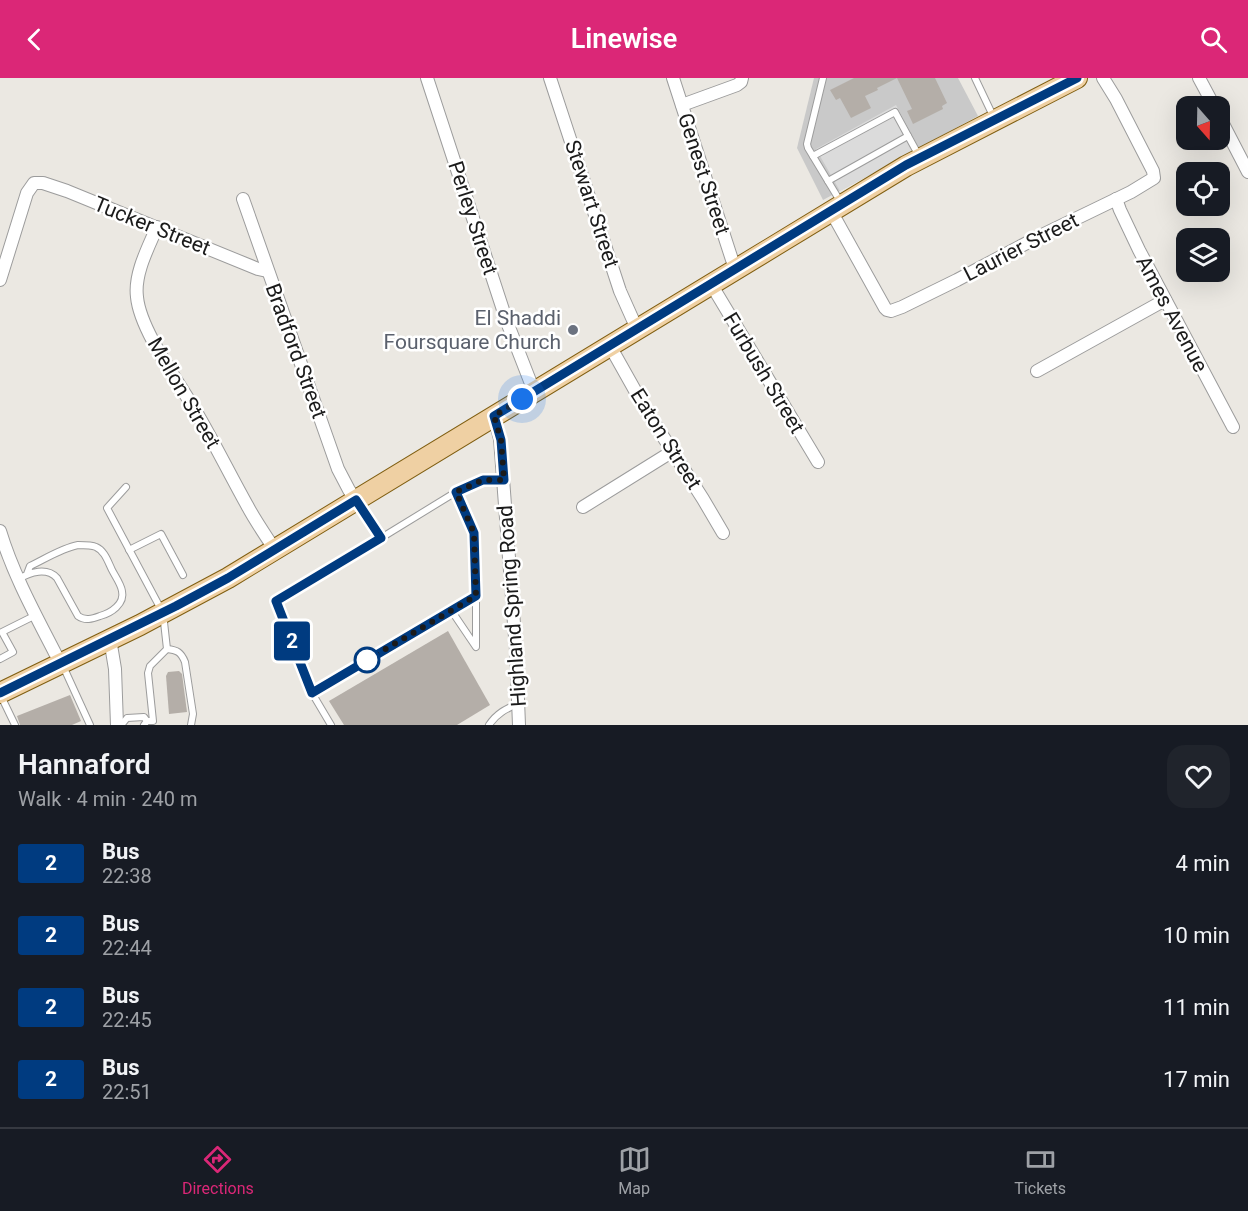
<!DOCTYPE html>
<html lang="en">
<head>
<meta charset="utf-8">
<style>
	:root { --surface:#171b24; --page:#20242c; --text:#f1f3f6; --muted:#9ea1a6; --line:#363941; --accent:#db2777 }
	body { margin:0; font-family:Roboto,sans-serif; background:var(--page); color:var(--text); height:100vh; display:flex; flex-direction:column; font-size:22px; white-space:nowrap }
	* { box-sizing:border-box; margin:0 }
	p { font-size:20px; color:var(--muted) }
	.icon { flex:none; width:33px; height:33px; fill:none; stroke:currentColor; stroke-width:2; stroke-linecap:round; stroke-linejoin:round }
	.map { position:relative; height:647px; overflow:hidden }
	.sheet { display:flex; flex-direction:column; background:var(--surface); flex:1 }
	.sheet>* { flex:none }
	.badge { padding:0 12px; border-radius:4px; font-size:21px; line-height:39px }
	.needle { width:39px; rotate:160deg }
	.controls { position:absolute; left:1176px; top:18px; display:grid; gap:12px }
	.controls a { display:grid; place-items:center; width:54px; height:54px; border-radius:12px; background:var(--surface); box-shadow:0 6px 24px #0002; font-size:30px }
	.you { position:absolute; width:30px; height:30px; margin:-15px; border:4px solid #fff; border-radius:50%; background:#1a73e8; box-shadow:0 0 0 9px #1a73e833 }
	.map>.badge { position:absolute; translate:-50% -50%; box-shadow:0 0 0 3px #fff }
	.round { display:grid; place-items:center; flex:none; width:63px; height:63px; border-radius:18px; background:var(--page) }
	.summary { display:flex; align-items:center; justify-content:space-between; height:102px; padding:0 18px }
	h1 { font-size:28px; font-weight:600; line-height:45px }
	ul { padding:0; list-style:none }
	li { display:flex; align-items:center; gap:18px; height:72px; padding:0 18px }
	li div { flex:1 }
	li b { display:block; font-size:22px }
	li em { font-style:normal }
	li .badge { min-width:66px; font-weight:700; text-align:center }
	header { display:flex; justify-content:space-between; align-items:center; height:78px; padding:0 18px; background:var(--accent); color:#fff; font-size:27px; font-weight:600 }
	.tabs { display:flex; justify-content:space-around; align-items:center; height:84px; border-top:2px solid var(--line); background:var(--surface); font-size:16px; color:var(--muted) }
	.tabs a { display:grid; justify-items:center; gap:3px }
	.tabs .current { color:var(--accent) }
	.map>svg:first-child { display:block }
	.religious { fill:#c9c9c9 }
	.parking { fill:#dbdbdb }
	.building { fill:#b4aea8 }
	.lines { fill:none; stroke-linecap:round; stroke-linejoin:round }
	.service-casing { stroke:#9c9c9c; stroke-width:8 }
	.minor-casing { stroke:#9c9c9c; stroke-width:14 }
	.primary-casing { stroke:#805f12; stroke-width:22 }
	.service { stroke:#fff; stroke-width:6 }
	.minor { stroke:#fff; stroke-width:12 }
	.primary { stroke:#efd0a3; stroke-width:20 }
	.line-casing { stroke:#fff; stroke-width:14 }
	.line { stroke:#003b80; stroke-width:9 }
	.walk { stroke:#1b1b1b; stroke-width:6; stroke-dasharray:0 10.8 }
	.worship-dot { fill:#6b7280; stroke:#fff; stroke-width:2 }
	.stop-dot { fill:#fff; stroke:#003b80; stroke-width:3 }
	.labels { text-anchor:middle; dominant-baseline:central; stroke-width:5; stroke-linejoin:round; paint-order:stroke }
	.street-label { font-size:21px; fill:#1b1b1b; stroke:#fff }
	.worship-label { font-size:21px; fill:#5b616d; stroke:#fff; text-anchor:end }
</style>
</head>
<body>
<header><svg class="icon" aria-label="back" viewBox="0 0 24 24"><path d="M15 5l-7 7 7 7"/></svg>Linewise<svg class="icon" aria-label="search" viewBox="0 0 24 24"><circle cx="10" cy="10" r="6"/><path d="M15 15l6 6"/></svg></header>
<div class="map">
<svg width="1248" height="647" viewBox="0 0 1248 647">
	<rect width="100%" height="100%" fill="#ebe8e2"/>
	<polygon class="religious" points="814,0 958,0 978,38 823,122 797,70"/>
	<polygon class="parking" points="896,27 919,70 840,113 816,71"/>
	<g class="building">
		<polygon points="854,0 935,0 947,25 942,28 943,31 913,46 907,33 912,31 897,0 877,10 878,12 865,18 871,30 851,40 840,20 836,22 830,12"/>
		<polygon points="448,553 490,627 457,647 344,647 329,623"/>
		<polygon points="179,593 182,596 187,634 169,636 166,598 168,594"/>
		<polygon points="70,617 81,643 72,647 20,647 17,638"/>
	</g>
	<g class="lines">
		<g class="service-casing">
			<g id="service">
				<polyline points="823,0 807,66 808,70 840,123"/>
				<polyline points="975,0 994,40"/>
				<polyline points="813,78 895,34 919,78"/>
				<polyline points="828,103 908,58"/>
				<polyline points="126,409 107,430 163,535 167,571 150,588 148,595 153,643 147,643 144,647"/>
				<polyline points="456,414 483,402 503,402"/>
				<polyline points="358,425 381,460 276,523 312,615 476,518 474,455 456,414 381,460"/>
				<polyline points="129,472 161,456 183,497"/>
				<path d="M19,501C30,494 47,489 57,500L78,538C85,543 92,541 100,538C111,535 125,526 122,513C121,506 115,498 112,492C108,484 105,473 96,469C92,467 83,467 78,467C62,470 45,481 30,488L27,496"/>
				<polyline points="451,532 476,569 476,518"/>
				<path d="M167,571C177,572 181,574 185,584L193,636L191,647"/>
				<polyline points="0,581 13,574 2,554 36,537"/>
				<polyline points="63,588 90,647"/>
				<polyline points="312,615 331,647"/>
				<polyline points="1,618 15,647"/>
				<polyline points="123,645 127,640 144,639 147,643"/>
				<path d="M489,647C497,635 506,631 519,625"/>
			</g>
		</g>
		<g class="minor-casing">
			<g id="minor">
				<polyline points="427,0 507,244 530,303 536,313"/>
				<polyline points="550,0 620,213 637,251"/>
				<polyline points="673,0 735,191"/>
				<polyline points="1199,0 1214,28"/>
				<polyline points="682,27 737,7 741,4 742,0"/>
				<polyline points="1220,40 1248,94"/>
				<polyline points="243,121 338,391 349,412 356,422"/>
				<polyline points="1116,121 1120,132 1139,172 1233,349"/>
				<polyline points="831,133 885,230 887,232 891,233 902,229 957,202 1038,159 1131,114 1154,100 1153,93 1116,21 1103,0"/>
				<path d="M157,149C148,170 134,196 137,219C140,252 178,303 195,332C214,364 230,397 248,429C256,444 266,458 275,472"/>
				<polyline points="0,202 27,115 34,105 43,105 67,113 258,191 267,193"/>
				<polyline points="711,206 818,384"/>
				<polyline points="610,268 646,332 703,421 723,455"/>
				<polyline points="1037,293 1165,222"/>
				<polyline points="494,338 500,361 516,572 519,647"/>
				<polyline points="583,429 673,373"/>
				<path d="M0,453C13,496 35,536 55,575L61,585"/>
				<polyline points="110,561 115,591 117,647"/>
			</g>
		</g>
		<g class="primary-casing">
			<polyline id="primary" points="0,615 140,547 228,500 906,88 1077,0"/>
		</g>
		<use href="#service" class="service"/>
		<use href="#minor" class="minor"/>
		<use href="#primary" class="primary"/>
	</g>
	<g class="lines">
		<g class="line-casing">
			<polyline id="line" points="0,615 176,528 228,500 356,422 381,460 276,523 312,615 476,518 474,455 456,414 483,402 504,402 501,362 494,338 906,87 1077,0"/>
		</g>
		<use href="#line" class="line"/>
		<polyline class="walk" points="367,582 476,518 474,455 456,414 483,402 504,402 501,362 494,338 522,321"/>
	</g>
	<circle class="worship-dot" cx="573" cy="252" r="6"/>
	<circle class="stop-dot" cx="367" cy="582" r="12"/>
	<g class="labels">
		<g class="street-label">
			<text transform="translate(704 96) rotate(72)">Genest Street</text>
			<text transform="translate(592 126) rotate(72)">Stewart Street</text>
			<text transform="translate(473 140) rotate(72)">Perley Street</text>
			<text transform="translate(152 148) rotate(22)">Tucker Street</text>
			<text transform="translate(1021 169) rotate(-27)">Laurier Street</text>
			<text transform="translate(1172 236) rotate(62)">Ames Avenue</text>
			<text transform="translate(296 273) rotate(70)">Bradford Street</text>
			<text transform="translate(764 295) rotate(59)">Furbush Street</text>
			<text transform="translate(184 315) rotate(60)">Mellon Street</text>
			<text transform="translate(666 361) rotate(58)">Eaton Street</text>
			<text transform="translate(512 528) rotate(-94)">Highland Spring Road</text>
		</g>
		<g class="worship-label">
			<text x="561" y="240">El Shaddi<tspan x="561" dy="24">Foursquare Church</tspan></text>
		</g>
	</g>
</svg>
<div class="controls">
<a><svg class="needle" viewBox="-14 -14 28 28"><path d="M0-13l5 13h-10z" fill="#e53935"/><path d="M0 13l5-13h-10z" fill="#9ea1a6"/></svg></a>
<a><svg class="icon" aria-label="locate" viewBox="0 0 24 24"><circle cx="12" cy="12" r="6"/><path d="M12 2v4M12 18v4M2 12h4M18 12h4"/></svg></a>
<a><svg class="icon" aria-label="layers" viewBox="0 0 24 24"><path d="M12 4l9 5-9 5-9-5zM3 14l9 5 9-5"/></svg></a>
</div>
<div class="you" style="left:522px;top:321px"></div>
<b class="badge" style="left:292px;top:563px;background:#003b80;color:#fff">2</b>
</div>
<section class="sheet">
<div class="summary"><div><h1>Hannaford</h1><p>Walk · 4 min · 240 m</p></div><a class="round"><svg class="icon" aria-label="heart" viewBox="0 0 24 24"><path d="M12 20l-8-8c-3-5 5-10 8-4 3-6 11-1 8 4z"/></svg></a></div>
<ul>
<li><span class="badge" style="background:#003b80;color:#fff">2</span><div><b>Bus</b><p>22:38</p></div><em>4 min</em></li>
<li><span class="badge" style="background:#003b80;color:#fff">2</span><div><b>Bus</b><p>22:44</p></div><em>10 min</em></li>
<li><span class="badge" style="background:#003b80;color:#fff">2</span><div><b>Bus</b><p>22:45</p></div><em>11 min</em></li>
<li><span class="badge" style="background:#003b80;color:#fff">2</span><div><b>Bus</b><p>22:51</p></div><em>17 min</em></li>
</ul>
</section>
<nav class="tabs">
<a class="current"><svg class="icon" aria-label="directions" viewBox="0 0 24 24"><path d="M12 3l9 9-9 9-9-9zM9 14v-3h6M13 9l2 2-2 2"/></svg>Directions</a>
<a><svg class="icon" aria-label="map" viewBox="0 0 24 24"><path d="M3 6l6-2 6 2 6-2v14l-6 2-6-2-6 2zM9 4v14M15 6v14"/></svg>Map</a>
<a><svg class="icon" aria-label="tickets" viewBox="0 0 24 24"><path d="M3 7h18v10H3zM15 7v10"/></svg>Tickets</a>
</nav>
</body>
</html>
